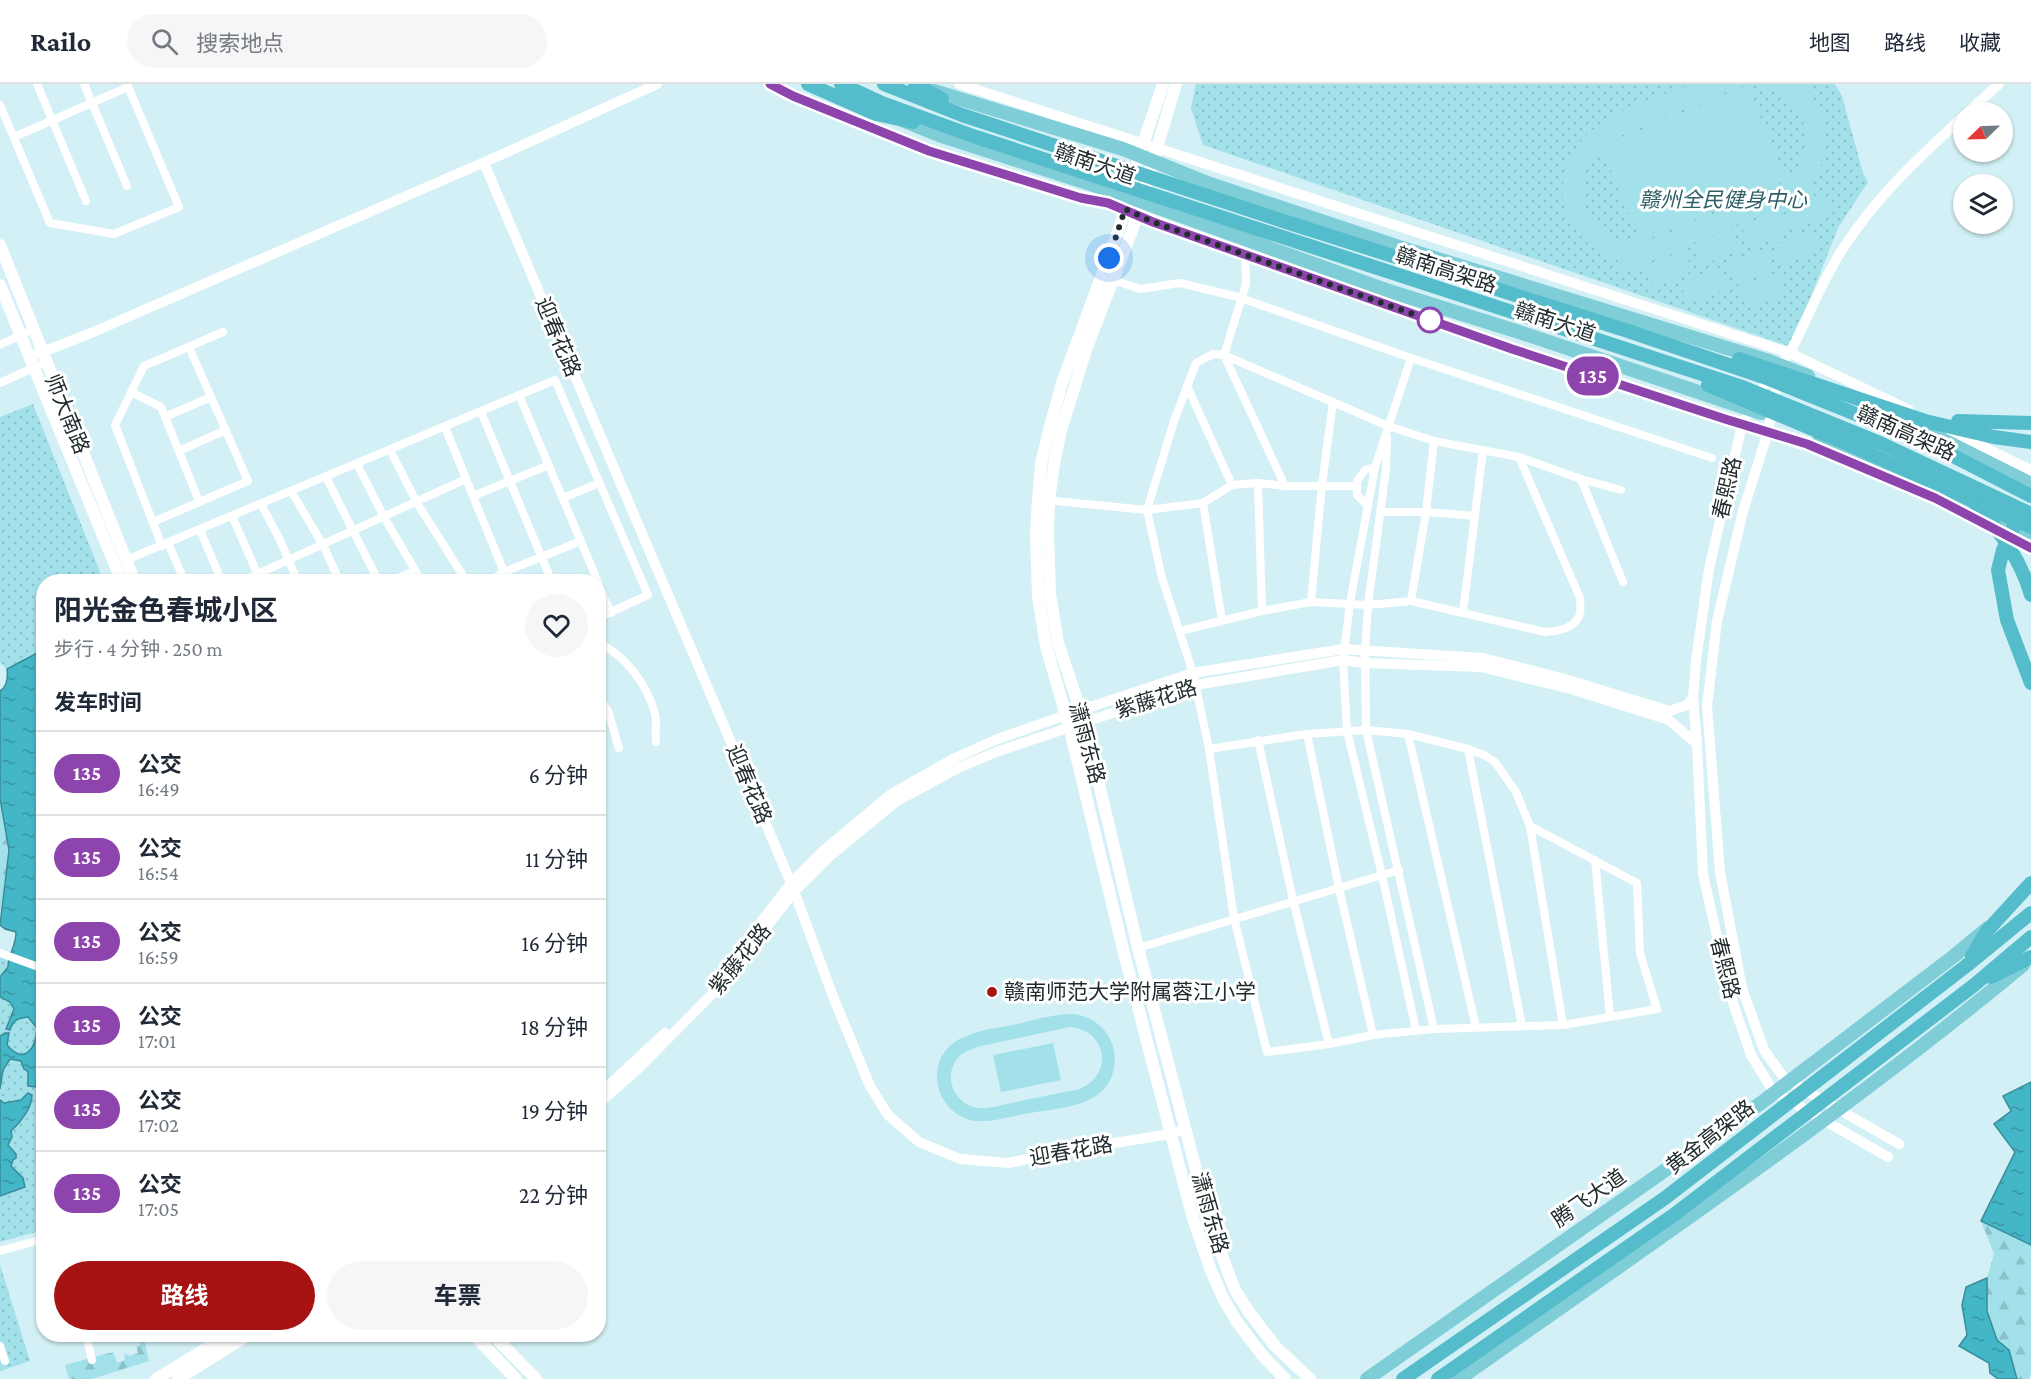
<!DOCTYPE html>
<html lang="zh">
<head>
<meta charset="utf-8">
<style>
	:root { --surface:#fff; --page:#f6f6f7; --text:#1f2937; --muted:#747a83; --line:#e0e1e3; --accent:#a71213 }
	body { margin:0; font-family:"Crimson Pro","Noto Sans SC",serif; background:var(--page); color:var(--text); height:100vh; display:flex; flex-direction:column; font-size:22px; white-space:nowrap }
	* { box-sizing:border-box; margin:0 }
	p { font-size:20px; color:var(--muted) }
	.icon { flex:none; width:33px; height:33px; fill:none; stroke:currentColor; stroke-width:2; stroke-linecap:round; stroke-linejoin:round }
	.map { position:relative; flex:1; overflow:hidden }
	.details { position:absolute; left:36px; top:490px; width:570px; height:768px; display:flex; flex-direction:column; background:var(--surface); border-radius:24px; box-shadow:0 2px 4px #0004 }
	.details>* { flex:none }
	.badge { padding:0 12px; border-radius:20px; font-size:21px; line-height:39px }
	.needle { width:39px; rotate:247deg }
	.controls { position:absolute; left:1953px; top:18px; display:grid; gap:12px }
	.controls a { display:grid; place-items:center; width:60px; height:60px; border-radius:50%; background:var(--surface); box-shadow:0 2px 4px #0004; font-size:30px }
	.you { position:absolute; width:30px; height:30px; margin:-15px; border:4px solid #fff; border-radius:50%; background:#1a73e8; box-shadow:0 0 0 9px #1a73e833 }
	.map>.badge { position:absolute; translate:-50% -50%; box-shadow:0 0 0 3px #fff }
	h2 { padding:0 18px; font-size:22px; line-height:54px }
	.round { display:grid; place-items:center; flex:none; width:63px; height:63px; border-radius:32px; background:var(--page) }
	.head { display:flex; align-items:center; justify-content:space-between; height:102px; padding:0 18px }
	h1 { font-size:28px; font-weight:700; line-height:45px }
	.button { display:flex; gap:12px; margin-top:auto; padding:12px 18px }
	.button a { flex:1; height:69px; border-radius:36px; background:var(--accent); color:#fff; font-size:24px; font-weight:700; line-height:69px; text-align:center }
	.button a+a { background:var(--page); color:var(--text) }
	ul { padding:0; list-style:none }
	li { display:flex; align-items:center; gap:18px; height:84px; padding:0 18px; border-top:2px solid var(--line) }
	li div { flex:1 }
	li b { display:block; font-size:22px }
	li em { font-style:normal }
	li .badge { min-width:66px; font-weight:700; text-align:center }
	header { display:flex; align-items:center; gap:36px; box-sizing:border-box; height:84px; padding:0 30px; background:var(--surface); border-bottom:2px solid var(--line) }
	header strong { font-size:28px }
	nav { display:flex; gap:33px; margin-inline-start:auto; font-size:21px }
	.search { width:420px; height:54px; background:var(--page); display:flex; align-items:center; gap:15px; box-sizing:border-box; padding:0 21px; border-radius:33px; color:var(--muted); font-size:22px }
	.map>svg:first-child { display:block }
	.green { fill:url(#green-dots) }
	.forest { fill:url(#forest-firs) }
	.pitch { fill:#a2e1ea; fill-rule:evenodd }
	.water { fill:url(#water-ripples); stroke:#398d99; stroke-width:1.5 }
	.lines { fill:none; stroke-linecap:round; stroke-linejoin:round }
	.minor { stroke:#fff; stroke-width:8 }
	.tertiary { stroke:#fff; stroke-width:10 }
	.secondary { stroke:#fff; stroke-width:12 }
	.primary { stroke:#7fcdd7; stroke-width:14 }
	.trunk { stroke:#54bcca; stroke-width:14 }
	.line-casing { stroke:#fff; stroke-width:14 }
	.line { stroke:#8e44ad; stroke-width:9 }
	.walk { stroke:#212c2e; stroke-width:6; stroke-dasharray:0 10.8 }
	.stop-dot { fill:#fff; stroke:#8e44ad; stroke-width:3 }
	.poi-dot { fill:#a71213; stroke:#fff; stroke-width:2 }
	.labels { text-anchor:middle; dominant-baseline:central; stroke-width:6; stroke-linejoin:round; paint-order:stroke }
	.street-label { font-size:21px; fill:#212c2e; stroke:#fff }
	.park-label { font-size:21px; font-style:italic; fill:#2e5f66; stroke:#fff }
	.poi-label { font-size:21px; fill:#212c2e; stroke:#fff; text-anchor:start }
</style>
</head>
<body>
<header>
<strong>Railo</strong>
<div class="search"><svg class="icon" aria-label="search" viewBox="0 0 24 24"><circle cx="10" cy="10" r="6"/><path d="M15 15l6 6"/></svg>搜索地点</div>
<nav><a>地图</a><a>路线</a><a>收藏</a></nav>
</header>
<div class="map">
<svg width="2031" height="1295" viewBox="0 0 2031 1295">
	<defs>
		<pattern id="green-dots" width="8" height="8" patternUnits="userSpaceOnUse" patternTransform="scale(1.5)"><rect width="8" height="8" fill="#a2e1ea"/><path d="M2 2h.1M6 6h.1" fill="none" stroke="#8bc1c9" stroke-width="1.8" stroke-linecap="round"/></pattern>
		<pattern id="forest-firs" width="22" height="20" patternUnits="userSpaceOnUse" patternTransform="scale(1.5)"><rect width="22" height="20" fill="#a2e1ea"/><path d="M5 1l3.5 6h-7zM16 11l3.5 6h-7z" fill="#8bc1c9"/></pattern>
		<pattern id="water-ripples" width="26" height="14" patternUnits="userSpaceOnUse" patternTransform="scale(1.5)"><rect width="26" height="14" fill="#43b7c7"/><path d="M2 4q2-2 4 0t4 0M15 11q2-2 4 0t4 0" fill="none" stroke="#3895a2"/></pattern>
	</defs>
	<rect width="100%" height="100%" fill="#d2f0f5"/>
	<g class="green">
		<polygon points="1196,0 1835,0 1842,12 1863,89 1868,98 1838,144 1791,263 1203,61 1191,24"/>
		<polygon points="33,320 104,498 44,498 43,566 7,585 0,578 0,333"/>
		<polygon points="0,869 44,885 43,1146 0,1158"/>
		<polygon points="0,1181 30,1277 0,1287"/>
	</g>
	<g class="forest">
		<polygon points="0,714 9,766 0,831"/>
		<polygon points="1981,1137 2031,1161 2031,1289 2029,1295 2017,1295 2009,1266 1997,1256 1987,1227 1987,1194 1994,1170"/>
		<polygon points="137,1251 143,1251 149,1277 92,1295 69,1295 65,1281 113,1268 117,1279 125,1276 124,1271 128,1270 129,1272 138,1269 136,1263 141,1261"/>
	</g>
	<g class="pitch">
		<path d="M1690,0H1802C1827,24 1836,68 1812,96L1817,107L1623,189L1616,174C1593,168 1576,151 1567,130C1561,118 1562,102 1565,89C1578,34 1644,19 1690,0ZM1746,0C1801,2 1826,57 1787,98L1650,157C1588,169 1557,96 1606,58Z"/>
		<polygon points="1747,1 1787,96 1641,158 1601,63"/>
		<polygon points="1824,108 1833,129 1794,145 1785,124"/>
		<polygon points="1780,125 1789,147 1750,163 1741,142"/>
		<polygon points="1731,145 1740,166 1700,182 1692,161"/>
		<polygon points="1812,145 1820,166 1781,182 1773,161"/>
		<polygon points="1766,164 1775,185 1736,201 1727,180"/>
		<polygon points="1684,166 1693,187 1653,203 1645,182"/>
		<polygon points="1719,183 1727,204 1688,220 1680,199"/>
		<polygon points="1777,188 1786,209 1747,225 1738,204"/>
		<path d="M1075,930C1093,934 1106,943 1112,960C1116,970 1115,982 1112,992C1099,1025 1054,1024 1024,1030C1007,1033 987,1040 970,1036C960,1033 951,1027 945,1018C938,1008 935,995 938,983C946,948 988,946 1017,940C1036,936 1056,929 1075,930ZM1070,943C1109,946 1114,995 1076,1006C1055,1010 1033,1014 1012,1019C1001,1021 990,1025 979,1024C956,1022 942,994 957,975C963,967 972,965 981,962Z"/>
		<polygon points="1053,959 1061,996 1001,1008 993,971"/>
	</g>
	<g class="water">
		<path d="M43,566L44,973L38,982L40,987L36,1003L28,1002V987L24,985L21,977L10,975L3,986L0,1005V952L5,949H9L7,961C25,982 36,964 37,944L28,933C18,934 13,936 10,946L6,945L14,925L10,918L0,913V893L8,883C8,870 16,863 16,848L5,845L0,841L9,766L0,714V607C8,602 8,593 7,585Z"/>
		<polygon points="2031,998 2031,1161 1981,1137 2015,1068 1994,1040 2011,1027 2003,1012"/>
		<path d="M28,1009L32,1011C32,1024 20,1039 11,1047L12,1053L8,1061L16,1070V1074L13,1076L11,1082L23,1094L25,1103L0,1112V1016L4,1019L21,1016Z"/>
		<polygon points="1987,1194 1987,1227 1997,1256 2009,1266 2017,1295 1998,1295 1990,1289 1989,1279 1959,1262 1967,1251 1962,1221 1966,1203"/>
	</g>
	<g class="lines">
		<g class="minor">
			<polyline points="37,0 86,117"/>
			<polyline points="84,0 127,102"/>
			<polyline points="0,21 50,139 114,150 179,123 127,0"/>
			<polyline points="14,53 128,3"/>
			<polyline points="1245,169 1246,200 1224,271 1285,402"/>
			<polyline points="1113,196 1140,205 1180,199 1238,213 1411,274 1712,374"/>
			<polyline points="0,261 33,245"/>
			<polyline points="1411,274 1375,383 1350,519 1343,576 1347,647 1382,791 1416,946"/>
			<polyline points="0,299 46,278"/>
			<polyline points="1187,302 1232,401"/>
			<polyline points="131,308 161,323 199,417"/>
			<polyline points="519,311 598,498"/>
			<polyline points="481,328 552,498"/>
			<polyline points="165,333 211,313"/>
			<polyline points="445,343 508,498"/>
			<polyline points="1387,354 1386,385 1368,521 1365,566 1366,646 1434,945"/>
			<polyline points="390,366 417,419 467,498"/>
			<polyline points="179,367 226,346"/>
			<polyline points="357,380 384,433 422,498"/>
			<polyline points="326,393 379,498"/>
			<polyline points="1581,395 1623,498"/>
			<polyline points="1258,399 1262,527"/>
			<polyline points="291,407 323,461 340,498"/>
			<polyline points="473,412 549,381"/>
			<polyline points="563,414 599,399"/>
			<polyline points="1044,416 1147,426 1203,419 1232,401 1258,399 1285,402 1356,402"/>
			<polyline points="1203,419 1222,536"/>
			<polyline points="261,420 280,456 298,498"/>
			<polyline points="1367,421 1357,411 1357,397 1365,386 1375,383"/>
			<polyline points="1380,428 1426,428 1475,432"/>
			<polyline points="232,432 261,498"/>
			<polyline points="153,438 248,397 189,263"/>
			<polyline points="200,446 222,498"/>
			<polyline points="168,459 185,498"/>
			<polyline points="162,462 115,341 144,282 223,248"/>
			<polyline points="126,476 555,296 648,511 598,534"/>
			<polyline points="240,498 466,395"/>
			<polyline points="388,498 415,487"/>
			<polyline points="488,498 504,488 581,457"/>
			<polyline points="598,499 611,529"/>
			<polyline points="1411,517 1426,428 1434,357"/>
			<polyline points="1311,518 1322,401 1333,318"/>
			<polyline points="1463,528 1483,366"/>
			<path d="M1180,547L1262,527L1311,518L1368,521L1411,517L1545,548C1558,547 1575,545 1580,530C1581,526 1580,518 1580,514L1519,373"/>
			<path d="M598,559C625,570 648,602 655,630C657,638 655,650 656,658"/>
			<polyline points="598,612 608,627 619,664"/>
			<polyline points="1307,650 1339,804 1373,951"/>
			<polyline points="1408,650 1476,943"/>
			<polyline points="1258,656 1293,816 1329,960"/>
			<polyline points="1209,665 1307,650 1366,646 1408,650 1468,665 1484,671 1495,678 1516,708 1530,742 1563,941"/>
			<polyline points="1468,665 1522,942"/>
			<polyline points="1530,742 1637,799 1640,869 1657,925 1563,941 1434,945 1373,951 1329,960 1267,968 1234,834 1209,665 1193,589 1162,494 1147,426 1174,337 1196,279 1213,270 1224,271 1388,342 1434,357 1519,373 1581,395 1621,406"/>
			<polyline points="1595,776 1610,932"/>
			<polyline points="1138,864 1399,786"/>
			<polyline points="0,869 44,885"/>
			<polyline points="0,1167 44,1155"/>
			<polyline points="86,1251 92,1276"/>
			<polyline points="0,1262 5,1277"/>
		</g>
		<g class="tertiary">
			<polyline points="770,0 793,12 929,67 1081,114 1108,119 1137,129 1153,138 1512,265 1725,335 1807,360 1935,414 2031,464"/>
			<polyline points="959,0 1790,269 1909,326"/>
			<polyline points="1968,28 1999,0"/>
			<polyline points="484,79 791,799 834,915 870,1002 888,1031 919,1058 960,1075 1008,1079 1065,1067 1170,1050 1186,1045"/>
			<polyline points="30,273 91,249 503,70 657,0"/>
			<polyline points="1772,288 1742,341 1709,485 1696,577 1693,614 1697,660 1703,790 1729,907 1751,971 1773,1007 1888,1073"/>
			<polyline points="1950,347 2031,386"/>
			<polyline points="734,873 791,799 823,767 891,710 953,675 995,656 1066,631 1193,589 1343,565 1483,574 1565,595 1670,627 1687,621 1693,614"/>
			<polyline points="608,1002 665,949"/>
			<polyline points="598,1020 638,985 719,903 794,808 829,773 897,717 958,684 999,667 1196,601 1343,576 1364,579 1481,583 1571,605 1669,636 1697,660"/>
			<path d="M1899,1060L1784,994L1764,966L1742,904L1720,788L1707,622L1717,537L1743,427L1768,348L1780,281L1790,269C1806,237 1821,200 1840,169C1875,114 1916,76 1964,32"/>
		</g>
		<g class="secondary">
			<polyline points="1163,0 1139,72 1121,139 1062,299 1049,346 1041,380 1038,415 1036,450 1038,512 1046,562 1069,642 1125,873 1192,1131 1210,1184 1223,1214 1237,1238 1263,1272 1285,1295"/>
			<polyline points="1176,0 1133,144 1087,263 1061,346 1054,380 1049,417 1048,449 1050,510 1058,559 1084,637 1138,864 1206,1124 1225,1180 1235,1206 1249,1228 1275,1262 1310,1295"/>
			<polyline points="0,161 135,498"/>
			<polyline points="0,201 122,498"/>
			<polyline points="474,1251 516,1295"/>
			<polyline points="493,1251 536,1295"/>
			<polyline points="156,1295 228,1251"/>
			<polyline points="178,1295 248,1251"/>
		</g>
		<g class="primary">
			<polyline points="931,6 1123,65 1210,100 1399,163 1769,277 1808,292"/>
			<polyline points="902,36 939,51 1109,106 1389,207 1519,248 1761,329"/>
			<polyline points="1896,332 2031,400"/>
			<polyline points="1820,354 1967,421"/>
			<polyline points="1986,431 2031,455"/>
			<polyline points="1367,1295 1761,1019 1954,872 1988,844"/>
			<path d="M1459,1295C1649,1161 1843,1030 2023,881"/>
		</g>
		<g class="trunk">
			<polyline points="808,0 876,30 913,38"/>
			<polyline points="841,0 882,19 976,53 1742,303 1880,359 2031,430"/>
			<polyline points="884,0 962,31 1286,138 1628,247 1764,293 1930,360 2031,412"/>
			<polyline points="915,0 942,15"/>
			<polyline points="1739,275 1925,337 1994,353 2031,358"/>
			<polyline points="1708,301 1855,363 2031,443"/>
			<polyline points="1958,337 2031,339"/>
			<path d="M1976,420C2000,447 2021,476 2031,511"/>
			<polyline points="2020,429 2003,466 1998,486 2007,536 2031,599"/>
			<polyline points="1972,872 1987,847 2031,799"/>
			<polyline points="1991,893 2031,873"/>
			<polyline points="1403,1295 1665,1114 1966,882 2031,829"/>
			<polyline points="1438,1295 1675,1130 1973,902 2031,853"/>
		</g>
	</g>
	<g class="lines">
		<g class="line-casing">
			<polyline id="line" points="770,0 793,12 929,67 1081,114 1108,119 1153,138 1512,265 1725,335 1807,360 1935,414 2031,464"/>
		</g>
		<use href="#line" class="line"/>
		<polyline class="walk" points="1109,174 1125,125 1153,138 1430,236"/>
	</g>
	<circle class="stop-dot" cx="1430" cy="236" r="12"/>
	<circle class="poi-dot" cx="992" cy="908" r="6"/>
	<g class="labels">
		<g class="street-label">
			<text transform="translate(1095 80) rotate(19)">赣南大道</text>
			<text transform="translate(1446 186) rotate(18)">赣南高架路</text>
			<text transform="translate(1555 238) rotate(18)">赣南大道</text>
			<text transform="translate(558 253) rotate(67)">迎春花路</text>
			<text transform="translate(67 330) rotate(68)">师大南路</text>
			<text transform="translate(1906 349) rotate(24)">赣南高架路</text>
			<text transform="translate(1727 404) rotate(-77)">春熙路</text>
			<text transform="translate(1156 615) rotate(-17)">紫藤花路</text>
			<text transform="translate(1087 659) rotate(75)">潇雨东路</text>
			<text transform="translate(749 700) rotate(67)">迎春花路</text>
			<text transform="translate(740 875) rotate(-51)">紫藤花路</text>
			<text transform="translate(1725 884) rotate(76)">春熙路</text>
			<text transform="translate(1710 1053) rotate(-38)">黄金高架路</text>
			<text transform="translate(1071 1067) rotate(-10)">迎春花路</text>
			<text transform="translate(1589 1114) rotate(-35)">腾飞大道</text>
			<text transform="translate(1210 1129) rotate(74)">潇雨东路</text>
		</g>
		<g class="park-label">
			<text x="1723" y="116">赣州全民健身中心</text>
		</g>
		<g class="poi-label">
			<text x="1004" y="908">赣南师范大学附属蓉江小学</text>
		</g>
	</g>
</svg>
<div class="controls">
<a><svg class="needle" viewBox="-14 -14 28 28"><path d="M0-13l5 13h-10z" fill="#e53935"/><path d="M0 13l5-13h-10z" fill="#747a83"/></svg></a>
<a><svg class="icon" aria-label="layers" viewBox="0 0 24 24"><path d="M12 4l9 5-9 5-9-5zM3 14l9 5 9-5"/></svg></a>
</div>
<div class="you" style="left:1109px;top:174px"></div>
<b class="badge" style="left:1593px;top:292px;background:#8e44ad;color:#fff">135</b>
<section class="details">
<div class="head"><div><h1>阳光金色春城小区</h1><p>步行 · 4 分钟 · 250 m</p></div><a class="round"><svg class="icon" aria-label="heart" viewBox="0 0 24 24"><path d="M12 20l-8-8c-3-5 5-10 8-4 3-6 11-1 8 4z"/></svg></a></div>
<h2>发车时间</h2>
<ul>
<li><span class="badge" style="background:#8e44ad;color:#fff">135</span><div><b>公交</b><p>16:49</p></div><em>6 分钟</em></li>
<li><span class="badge" style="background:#8e44ad;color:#fff">135</span><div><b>公交</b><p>16:54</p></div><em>11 分钟</em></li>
<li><span class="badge" style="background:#8e44ad;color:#fff">135</span><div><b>公交</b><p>16:59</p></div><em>16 分钟</em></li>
<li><span class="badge" style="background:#8e44ad;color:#fff">135</span><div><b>公交</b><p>17:01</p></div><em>18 分钟</em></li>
<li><span class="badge" style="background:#8e44ad;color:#fff">135</span><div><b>公交</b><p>17:02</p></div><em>19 分钟</em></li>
<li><span class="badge" style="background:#8e44ad;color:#fff">135</span><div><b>公交</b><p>17:05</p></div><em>22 分钟</em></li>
</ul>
<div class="button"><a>路线</a><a>车票</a></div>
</section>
</div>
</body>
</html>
